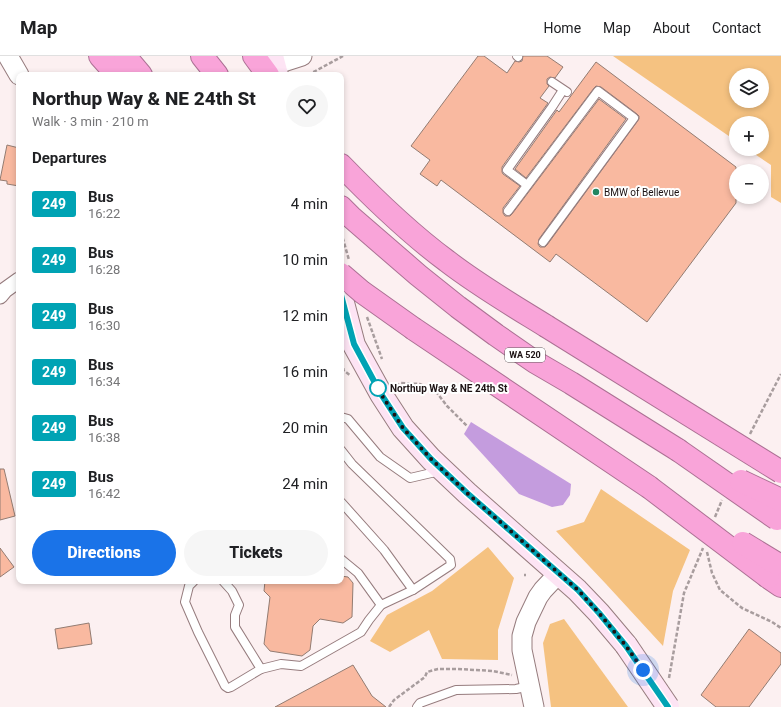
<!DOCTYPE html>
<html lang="en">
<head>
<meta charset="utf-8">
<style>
	:root { --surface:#fff; --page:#f6f6f6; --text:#202124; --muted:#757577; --line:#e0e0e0; --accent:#1a73e8 }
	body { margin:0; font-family:Roboto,sans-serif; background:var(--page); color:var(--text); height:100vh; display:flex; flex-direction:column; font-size:15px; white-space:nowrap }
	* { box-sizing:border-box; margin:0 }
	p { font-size:13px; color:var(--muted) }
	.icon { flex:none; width:22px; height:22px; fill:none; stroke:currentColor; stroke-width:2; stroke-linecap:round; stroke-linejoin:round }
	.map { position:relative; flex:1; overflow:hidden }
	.details { position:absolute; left:16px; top:16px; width:328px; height:512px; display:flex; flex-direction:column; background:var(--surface); border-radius:8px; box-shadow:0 2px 6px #0003 }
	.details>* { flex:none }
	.badge { padding:0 8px; border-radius:3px; font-size:14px; line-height:26px }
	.tools { position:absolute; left:729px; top:12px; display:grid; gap:8px }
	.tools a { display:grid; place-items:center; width:40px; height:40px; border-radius:50%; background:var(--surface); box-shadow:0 2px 6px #0003; font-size:20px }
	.you { position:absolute; width:20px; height:20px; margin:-10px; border:3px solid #fff; border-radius:50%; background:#1a73e8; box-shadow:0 0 0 6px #1a73e833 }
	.map>.badge { position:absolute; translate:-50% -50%; box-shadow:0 0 0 2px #fff }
	h2 { padding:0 16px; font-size:15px; line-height:36px }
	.round { display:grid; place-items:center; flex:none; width:42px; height:42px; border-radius:21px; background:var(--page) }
	.overview { display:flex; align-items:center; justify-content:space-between; height:68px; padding:0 16px }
	h1 { font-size:19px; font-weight:800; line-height:30px }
	.action { display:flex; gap:8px; margin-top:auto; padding:8px 16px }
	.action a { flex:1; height:46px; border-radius:24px; background:var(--accent); color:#fff; font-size:16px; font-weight:800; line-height:46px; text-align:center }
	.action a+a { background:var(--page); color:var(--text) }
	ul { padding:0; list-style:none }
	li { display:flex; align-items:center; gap:12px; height:56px; padding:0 16px }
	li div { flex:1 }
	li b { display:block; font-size:15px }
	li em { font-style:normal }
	li .badge { min-width:44px; font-weight:700; text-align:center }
	header { display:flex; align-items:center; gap:24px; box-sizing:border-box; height:56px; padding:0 20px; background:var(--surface); border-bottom:1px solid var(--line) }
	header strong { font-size:19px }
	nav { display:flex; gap:22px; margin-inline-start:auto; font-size:14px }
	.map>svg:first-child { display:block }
	.green { fill:#f5c281; fill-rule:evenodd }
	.water { fill:#c49cde }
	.building { fill:#f9b9a0; stroke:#937c72 }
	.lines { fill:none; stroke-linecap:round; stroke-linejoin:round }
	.service-casing { stroke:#967c7e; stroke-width:10 }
	.minor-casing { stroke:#967c7e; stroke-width:17 }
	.tertiary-casing { stroke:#967c7e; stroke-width:21 }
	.secondary-casing { stroke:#967c7e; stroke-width:24 }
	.motorway-casing { stroke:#ac7194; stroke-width:24 }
	.path { stroke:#a89d9e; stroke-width:2.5; stroke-dasharray:4 2; stroke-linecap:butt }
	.service { stroke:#fff; stroke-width:8 }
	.minor { stroke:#fff; stroke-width:15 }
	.tertiary { stroke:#fff; stroke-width:19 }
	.secondary { stroke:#fde4f4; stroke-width:22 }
	.motorway { stroke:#f9a4d9; stroke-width:22 }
	.secondary-bridge-casing { stroke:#967c7e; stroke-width:24; stroke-linecap:butt }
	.motorway-bridge-casing { stroke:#ac7194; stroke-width:24; stroke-linecap:butt }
	.secondary-bridge { stroke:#fde4f4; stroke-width:22 }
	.motorway-bridge { stroke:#f9a4d9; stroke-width:22 }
	.line-casing { stroke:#fff; stroke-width:9 }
	.line { stroke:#00a3b4; stroke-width:6 }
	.walk { stroke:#1c1213; stroke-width:4; stroke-dasharray:0 7.2 }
	.poi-dot { fill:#218661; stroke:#fff; stroke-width:1.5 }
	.stop-dot { fill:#fff; stroke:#00a3b4; stroke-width:2 }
	.labels { text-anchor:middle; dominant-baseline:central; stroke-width:4; stroke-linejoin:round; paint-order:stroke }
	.shield { fill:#fff; stroke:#60595a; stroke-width:1 }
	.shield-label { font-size:9px; font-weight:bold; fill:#1c1213 }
	.poi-label { font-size:10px; fill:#1c1213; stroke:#fff; text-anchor:start }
	.stop-label { font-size:10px; font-weight:bold; fill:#1c1213; stroke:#fff; text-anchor:start }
</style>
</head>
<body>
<header>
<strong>Map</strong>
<nav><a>Home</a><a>Map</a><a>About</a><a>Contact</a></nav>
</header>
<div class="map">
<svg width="781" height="651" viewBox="0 0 781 651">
	<rect width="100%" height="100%" fill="#fcf0f1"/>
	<g class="green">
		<path d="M613,0H781V147L771,141V109L747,93H762V67H736V85ZM736,19H762V45H736Z"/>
		<polygon points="601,433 690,494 673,535 663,590 606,528 556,475 584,466"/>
		<polygon points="488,491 514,522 498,574 498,604 442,603 429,574 390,596 370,585 387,559 432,535"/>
		<polygon points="564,563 628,651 551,651 543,587 550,568"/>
	</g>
	<polygon class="water" points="471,366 571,428 570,439 563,449 552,451 519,438 464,378"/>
	<g class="building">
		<polygon points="478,0 484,0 507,17 515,5 519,6 522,5 523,0 547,0 563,11 555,22 550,21 547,23 547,28 549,30 540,42 548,47 502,111 502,116 503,118 520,130 503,152 503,157 505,160 510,160 512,158 599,43 626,63 539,183 538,188 540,191 545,191 547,189 639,63 639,60 637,58 601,31 596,30 594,32 526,122 515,113 557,54 559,56 596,6 736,111 736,147 647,266 556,198 550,206 441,124 437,130 420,118 430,104 411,90"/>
		<polygon points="7,89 19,92 19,130 7,128 7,125 0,124"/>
		<polygon points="0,413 4,413 15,460 0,464"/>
		<polygon points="0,492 14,511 0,521"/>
		<polygon points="341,520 348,521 353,527 352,561 343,567 320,563 313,570 310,594 302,600 270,595 264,588 270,541 264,535 265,525 341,525"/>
		<polygon points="89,567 92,588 58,593 55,573"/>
		<polygon points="749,573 781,597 781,608 749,651 716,651 701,639"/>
		<polygon points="353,609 372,640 386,651 275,651"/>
	</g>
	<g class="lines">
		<g class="service-casing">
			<g id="service">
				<polyline points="517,0 518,1"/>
				<polyline points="552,26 567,36"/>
				<polyline points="527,129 507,114 552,51 563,34"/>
				<polyline points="508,155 598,35 634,62 543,186"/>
				<polyline points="341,361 348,363 380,401 410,422 440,415"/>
				<polyline points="341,394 352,408 450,503 451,509 413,534 384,494 341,446"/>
				<polyline points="341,503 358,517 381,549 413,534"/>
				<polyline points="194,525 189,530 185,546 198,576 225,630 228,632 231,631 261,613 281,608 301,610 361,576 369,564 381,549"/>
				<polyline points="223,525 232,535 239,549 235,559 235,571 261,613"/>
				<polyline points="417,651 420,647 456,634 516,633 530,630"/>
			</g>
		</g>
		<g class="minor-casing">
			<polyline id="minor" points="0,240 5,234 19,224"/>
		</g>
		<g class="tertiary-casing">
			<g id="tertiary">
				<polyline points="8,0 19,19"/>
				<polyline points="274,9 302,0"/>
				<polyline points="534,651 522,594 522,580 526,566 538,541 543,534 559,517"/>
			</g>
		</g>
		<g class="secondary-casing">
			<g id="secondary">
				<polyline points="272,0 277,19"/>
				<polyline points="341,239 354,289 381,338 403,372 431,403 467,437 577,534 599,557 626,589"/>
			</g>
		</g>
		<g class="motorway-casing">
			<g id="motorway">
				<polyline points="100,0 117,19"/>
				<polyline points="125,0 141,19"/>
				<polyline points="202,0 217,19"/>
				<polyline points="254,0 268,19"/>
				<path d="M341,109C374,143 409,177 447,205C478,229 512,249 546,270"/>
				<polyline points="341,151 351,161 418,219 458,251 496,279 535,306 571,327 678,394"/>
				<polyline points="414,273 649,431"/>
				<polyline points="768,521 781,530"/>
			</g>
		</g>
		<g class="path">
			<polyline points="308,19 343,0"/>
			<polyline points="341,176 349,204"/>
			<polyline points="367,261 382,303"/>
			<polyline points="341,307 344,312 343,314 351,320"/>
			<polyline points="396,330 401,327 420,328 437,337 447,350 467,370"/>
			<polyline points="750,378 781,318"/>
			<polyline points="715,461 722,444"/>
			<polyline points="707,496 712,517 720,534 742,552 772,566 781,572"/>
			<polyline points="524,519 526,519"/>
			<polyline points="669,622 684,537 703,492"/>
			<polyline points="389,651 394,644 425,621 427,616 438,613 458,613 493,615 512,619"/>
		</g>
		<use href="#service" class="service"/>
		<use href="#minor" class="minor"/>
		<use href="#tertiary" class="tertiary"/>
		<use href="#secondary" class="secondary"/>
		<use href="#motorway" class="motorway"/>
		<g class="secondary-bridge-casing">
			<polyline id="secondary-bridge" points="626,589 668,651"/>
		</g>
		<g class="motorway-bridge-casing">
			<g id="motorway-bridge">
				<polyline points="341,218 362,236 414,273"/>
				<polyline points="546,270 781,416"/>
				<polyline points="678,394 777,463"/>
				<polyline points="741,425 781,444"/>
				<polyline points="649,431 768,521"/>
				<polyline points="743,487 776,507"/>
			</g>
		</g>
		<use href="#secondary-bridge" class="secondary-bridge"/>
		<use href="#motorway-bridge" class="motorway-bridge"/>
	</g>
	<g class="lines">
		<g class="line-casing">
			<polyline id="line" points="341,239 354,288 381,338 403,372 431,403 467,437 578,534 599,557 626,590 668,651"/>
		</g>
		<use href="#line" class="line"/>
		<polyline class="walk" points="378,332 375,327 381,338 403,372 431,403 467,437 578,534 599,557 626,590 643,614"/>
	</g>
	<circle class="poi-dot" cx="596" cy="136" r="4"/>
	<circle class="stop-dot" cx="378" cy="332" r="8"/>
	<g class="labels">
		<rect class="shield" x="505" y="292" width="40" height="14" rx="3"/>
		<g class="shield-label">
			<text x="525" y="299">WA 520</text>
		</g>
		<g class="poi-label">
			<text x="604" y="136">BMW of Bellevue</text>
		</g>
		<g class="stop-label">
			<text x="390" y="332">Northup Way &amp; NE 24th St</text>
		</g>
	</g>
</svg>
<div class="tools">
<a><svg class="icon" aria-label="layers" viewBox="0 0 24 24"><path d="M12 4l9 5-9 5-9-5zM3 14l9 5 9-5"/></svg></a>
<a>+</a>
<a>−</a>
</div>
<div class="you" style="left:643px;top:614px"></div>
<section class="details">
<div class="overview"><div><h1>Northup Way &amp; NE 24th St</h1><p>Walk · 3 min · 210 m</p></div><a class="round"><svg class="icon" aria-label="heart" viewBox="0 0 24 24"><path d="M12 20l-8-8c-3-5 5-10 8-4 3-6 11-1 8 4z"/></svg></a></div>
<h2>Departures</h2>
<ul>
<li><span class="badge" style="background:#00a3b4;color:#fff">249</span><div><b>Bus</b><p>16:22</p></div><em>4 min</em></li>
<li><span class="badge" style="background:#00a3b4;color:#fff">249</span><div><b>Bus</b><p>16:28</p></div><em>10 min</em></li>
<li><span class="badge" style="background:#00a3b4;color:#fff">249</span><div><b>Bus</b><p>16:30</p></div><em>12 min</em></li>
<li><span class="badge" style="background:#00a3b4;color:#fff">249</span><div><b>Bus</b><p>16:34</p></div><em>16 min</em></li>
<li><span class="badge" style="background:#00a3b4;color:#fff">249</span><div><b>Bus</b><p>16:38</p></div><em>20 min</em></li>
<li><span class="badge" style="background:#00a3b4;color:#fff">249</span><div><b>Bus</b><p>16:42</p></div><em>24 min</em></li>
</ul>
<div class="action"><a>Directions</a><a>Tickets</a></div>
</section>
</div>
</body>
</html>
